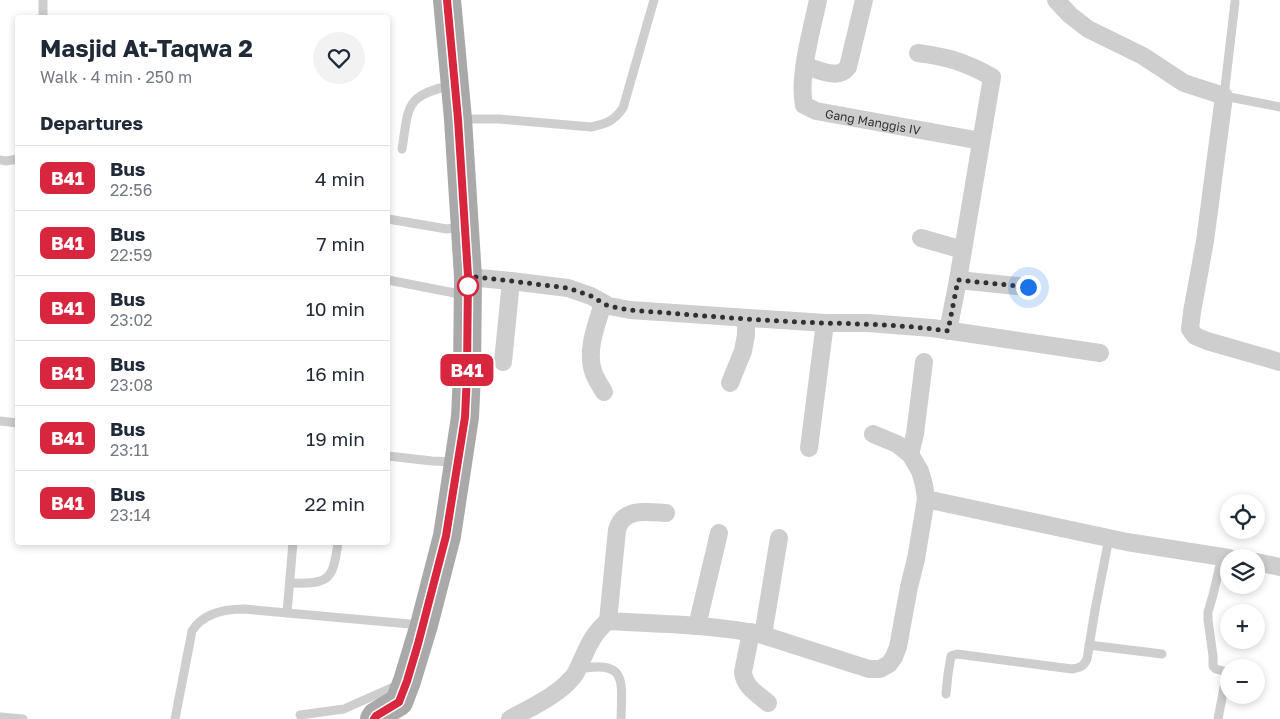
<!DOCTYPE html>
<html lang="en">
<head>
<meta charset="utf-8">
<style>
	:root { --surface:#fff; --page:#f2f2f3; --text:#1f2937; --muted:#747a83; --line:#e0e1e3 }
	body { margin:0; font-family:"Golos Text",sans-serif; background:var(--page); color:var(--text); height:100vh; display:flex; flex-direction:column; font-size:19px; white-space:nowrap }
	* { box-sizing:border-box; margin:0 }
	p { font-size:16px; color:var(--muted) }
	.icon { flex:none; width:28px; height:28px; fill:none; stroke:currentColor; stroke-width:2; stroke-linecap:round; stroke-linejoin:round }
	.map { position:relative; flex:1; overflow:hidden }
	.side { position:absolute; left:15px; top:15px; width:375px; height:530px; display:flex; flex-direction:column; background:var(--surface); border-radius:5px; box-shadow:0 2px 8px #0003 }
	.side>* { flex:none }
	.badge { padding:0 10px; border-radius:8px; font-size:18px; line-height:32px }
	.fabs { position:absolute; left:1220px; top:494px; display:grid; gap:10px }
	.fabs a { display:grid; place-items:center; width:45px; height:45px; border-radius:50%; background:var(--surface); box-shadow:0 2px 8px #0003; font-size:25px }
	.you { position:absolute; width:25px; height:25px; margin:-12px; border:4px solid #fff; border-radius:50%; background:#1a73e8; box-shadow:0 0 0 8px #1a73e833 }
	.map>.badge { position:absolute; translate:-50% -50%; box-shadow:0 0 0 2px #fff }
	h2 { padding:0 25px; font-size:19px; line-height:45px }
	.round { display:grid; place-items:center; flex:none; width:52px; height:52px; border-radius:26px; background:var(--page) }
	.head { display:flex; align-items:center; justify-content:space-between; height:85px; padding:0 25px }
	h1 { font-size:24px; font-weight:700; line-height:38px }
	ul { padding:0; list-style:none }
	li { display:flex; align-items:center; gap:15px; height:65px; padding:0 25px; border-top:1px solid var(--line) }
	li div { flex:1 }
	li b { display:block; font-size:19px }
	li em { font-style:normal }
	li .badge { min-width:55px; font-weight:700; text-align:center }
	.map>svg:first-child { display:block }
	.lines { fill:none; stroke-linecap:round; stroke-linejoin:round }
	.service { stroke:#cecece; stroke-width:9 }
	.minor { stroke:#cecece; stroke-width:18 }
	.primary { stroke:#a9a9a9; stroke-width:28 }
	.line-casing { stroke:#fff; stroke-width:11 }
	.line { stroke:#d7263d; stroke-width:8 }
	.walk { stroke:#313131; stroke-width:5; stroke-dasharray:0 9 }
	.stop-dot { fill:#fff; stroke:#d7263d; stroke-width:2.5 }
	.labels { text-anchor:middle; dominant-baseline:central; stroke-width:5; stroke-linejoin:round; paint-order:stroke }
	.street-label { font-size:12px; fill:#313131; stroke:#fff }
</style>
</head>
<body>
<div class="map">
<svg width="1280" height="719" viewBox="0 0 1280 719">
	<rect width="100%" height="100%" fill="#fff"/>
	<g class="lines">
		<g class="service">
			<polyline points="1235,2 1224,96 1280,107"/>
			<polyline points="43,18 43,0"/>
			<path d="M461,119H499L591,127C606,124 614,121 623,108L654,0"/>
			<path d="M402,149C409,106 404,96 452,85"/>
			<polyline points="0,160 6,161 18,159"/>
			<polyline points="388,219 447,229 461,227"/>
			<polyline points="388,280 465,295"/>
			<polyline points="0,421 18,423"/>
			<polyline points="388,456 432,461 455,462"/>
			<path d="M290,583C329,584 333,581 338,542"/>
			<polyline points="287,613 293,542"/>
			<polyline points="1089,645 1162,654"/>
			<path d="M578,669C627,660 622,679 621,719"/>
			<path d="M946,694L948,674L951,656L957,654L1072,669C1080,668 1084,666 1087,659L1095,610L1109,538"/>
			<polyline points="300,715 344,709 400,684"/>
			<polyline points="0,717 23,719"/>
			<path d="M175,719L192,631C203,613 224,609 244,609L421,625"/>
			<polyline points="1218,719 1227,672 1216,669 1213,666 1213,656 1208,620 1208,612 1213,595 1222,557"/>
		</g>
		<g class="minor">
			<path id="s1" d="M818,0C812,29 798,77 804,105L816,111L981,141"/>
			<polyline points="1056,0 1070,15 1088,29 1143,56 1184,83 1224,96 1205,241 1192,312 1190,329 1195,336 1207,341 1280,362"/>
			<path d="M918,53C948,57 965,62 992,77L958,280L948,331"/>
			<path d="M805,66C818,69 838,81 848,67L864,0"/>
			<polyline points="921,238 963,250"/>
			<polyline points="468,277 511,281 568,288 591,296 609,306 630,310 825,323 868,323 932,328 1100,353"/>
			<polyline points="958,280 1027,287"/>
			<path d="M603,303C597,324 586,349 593,371C595,378 600,385 604,392"/>
			<polyline points="503,362 511,281"/>
			<polyline points="730,383 743,351 746,335 746,318"/>
			<polyline points="809,448 825,323"/>
			<polyline points="910,454 915,434 924,362"/>
			<polyline points="926,499 1127,542 1229,558"/>
			<polyline points="1256,562 1280,567"/>
			<path d="M608,621L617,530C623,507 647,512 666,513"/>
			<polyline points="697,626 719,533"/>
			<path d="M751,632L743,672C744,686 757,694 768,703"/>
			<polyline points="763,635 779,538"/>
			<path d="M510,719C528,709 558,695 571,679C576,675 578,668 581,662C588,646 594,632 608,621C659,624 712,624 763,635L869,669H880L889,664L894,657L898,647L909,587L916,559L926,499L924,485L920,471L910,454L897,444L873,434"/>
		</g>
		<polyline class="primary" points="374,719 376,716 399,702 407,681 424,625 447,536 465,417 467,374 468,277 458,119 447,0"/>
	</g>
	<g class="lines">
		<g class="line-casing">
			<polyline id="line" points="374,719 376,716 399,702 407,681 418,644 446,536 465,417 467,374 468,276 458,119 447,0"/>
		</g>
		<use href="#line" class="line"/>
		<path class="walk" d="M468,286V276L511,281L568,288L591,296L608,306L630,310C695,315 760,321 825,323C866,324 907,325 948,331L958,280L1028,287"/>
	</g>
	<circle class="stop-dot" cx="468" cy="286" r="10"/>
	<g class="labels">
		<g class="street-label">
			<text stroke="none"><textPath href="#s1" startOffset="178">Gang Manggis IV</textPath></text>
		</g>
	</g>
</svg>
<div class="fabs">
<a><svg class="icon" aria-label="locate" viewBox="0 0 24 24"><circle cx="12" cy="12" r="6"/><path d="M12 2v4M12 18v4M2 12h4M18 12h4"/></svg></a>
<a><svg class="icon" aria-label="layers" viewBox="0 0 24 24"><path d="M12 4l9 5-9 5-9-5zM3 14l9 5 9-5"/></svg></a>
<a>+</a>
<a>−</a>
</div>
<div class="you" style="left:1028px;top:287px"></div>
<b class="badge" style="left:467px;top:370px;background:#d7263d;color:#fff">B41</b>
<section class="side">
<div class="head"><div><h1>Masjid At-Taqwa 2</h1><p>Walk · 4 min · 250 m</p></div><a class="round"><svg class="icon" aria-label="heart" viewBox="0 0 24 24"><path d="M12 20l-8-8c-3-5 5-10 8-4 3-6 11-1 8 4z"/></svg></a></div>
<h2>Departures</h2>
<ul>
<li><span class="badge" style="background:#d7263d;color:#fff">B41</span><div><b>Bus</b><p>22:56</p></div><em>4 min</em></li>
<li><span class="badge" style="background:#d7263d;color:#fff">B41</span><div><b>Bus</b><p>22:59</p></div><em>7 min</em></li>
<li><span class="badge" style="background:#d7263d;color:#fff">B41</span><div><b>Bus</b><p>23:02</p></div><em>10 min</em></li>
<li><span class="badge" style="background:#d7263d;color:#fff">B41</span><div><b>Bus</b><p>23:08</p></div><em>16 min</em></li>
<li><span class="badge" style="background:#d7263d;color:#fff">B41</span><div><b>Bus</b><p>23:11</p></div><em>19 min</em></li>
<li><span class="badge" style="background:#d7263d;color:#fff">B41</span><div><b>Bus</b><p>23:14</p></div><em>22 min</em></li>
</ul>
</section>
</div>
</body>
</html>
